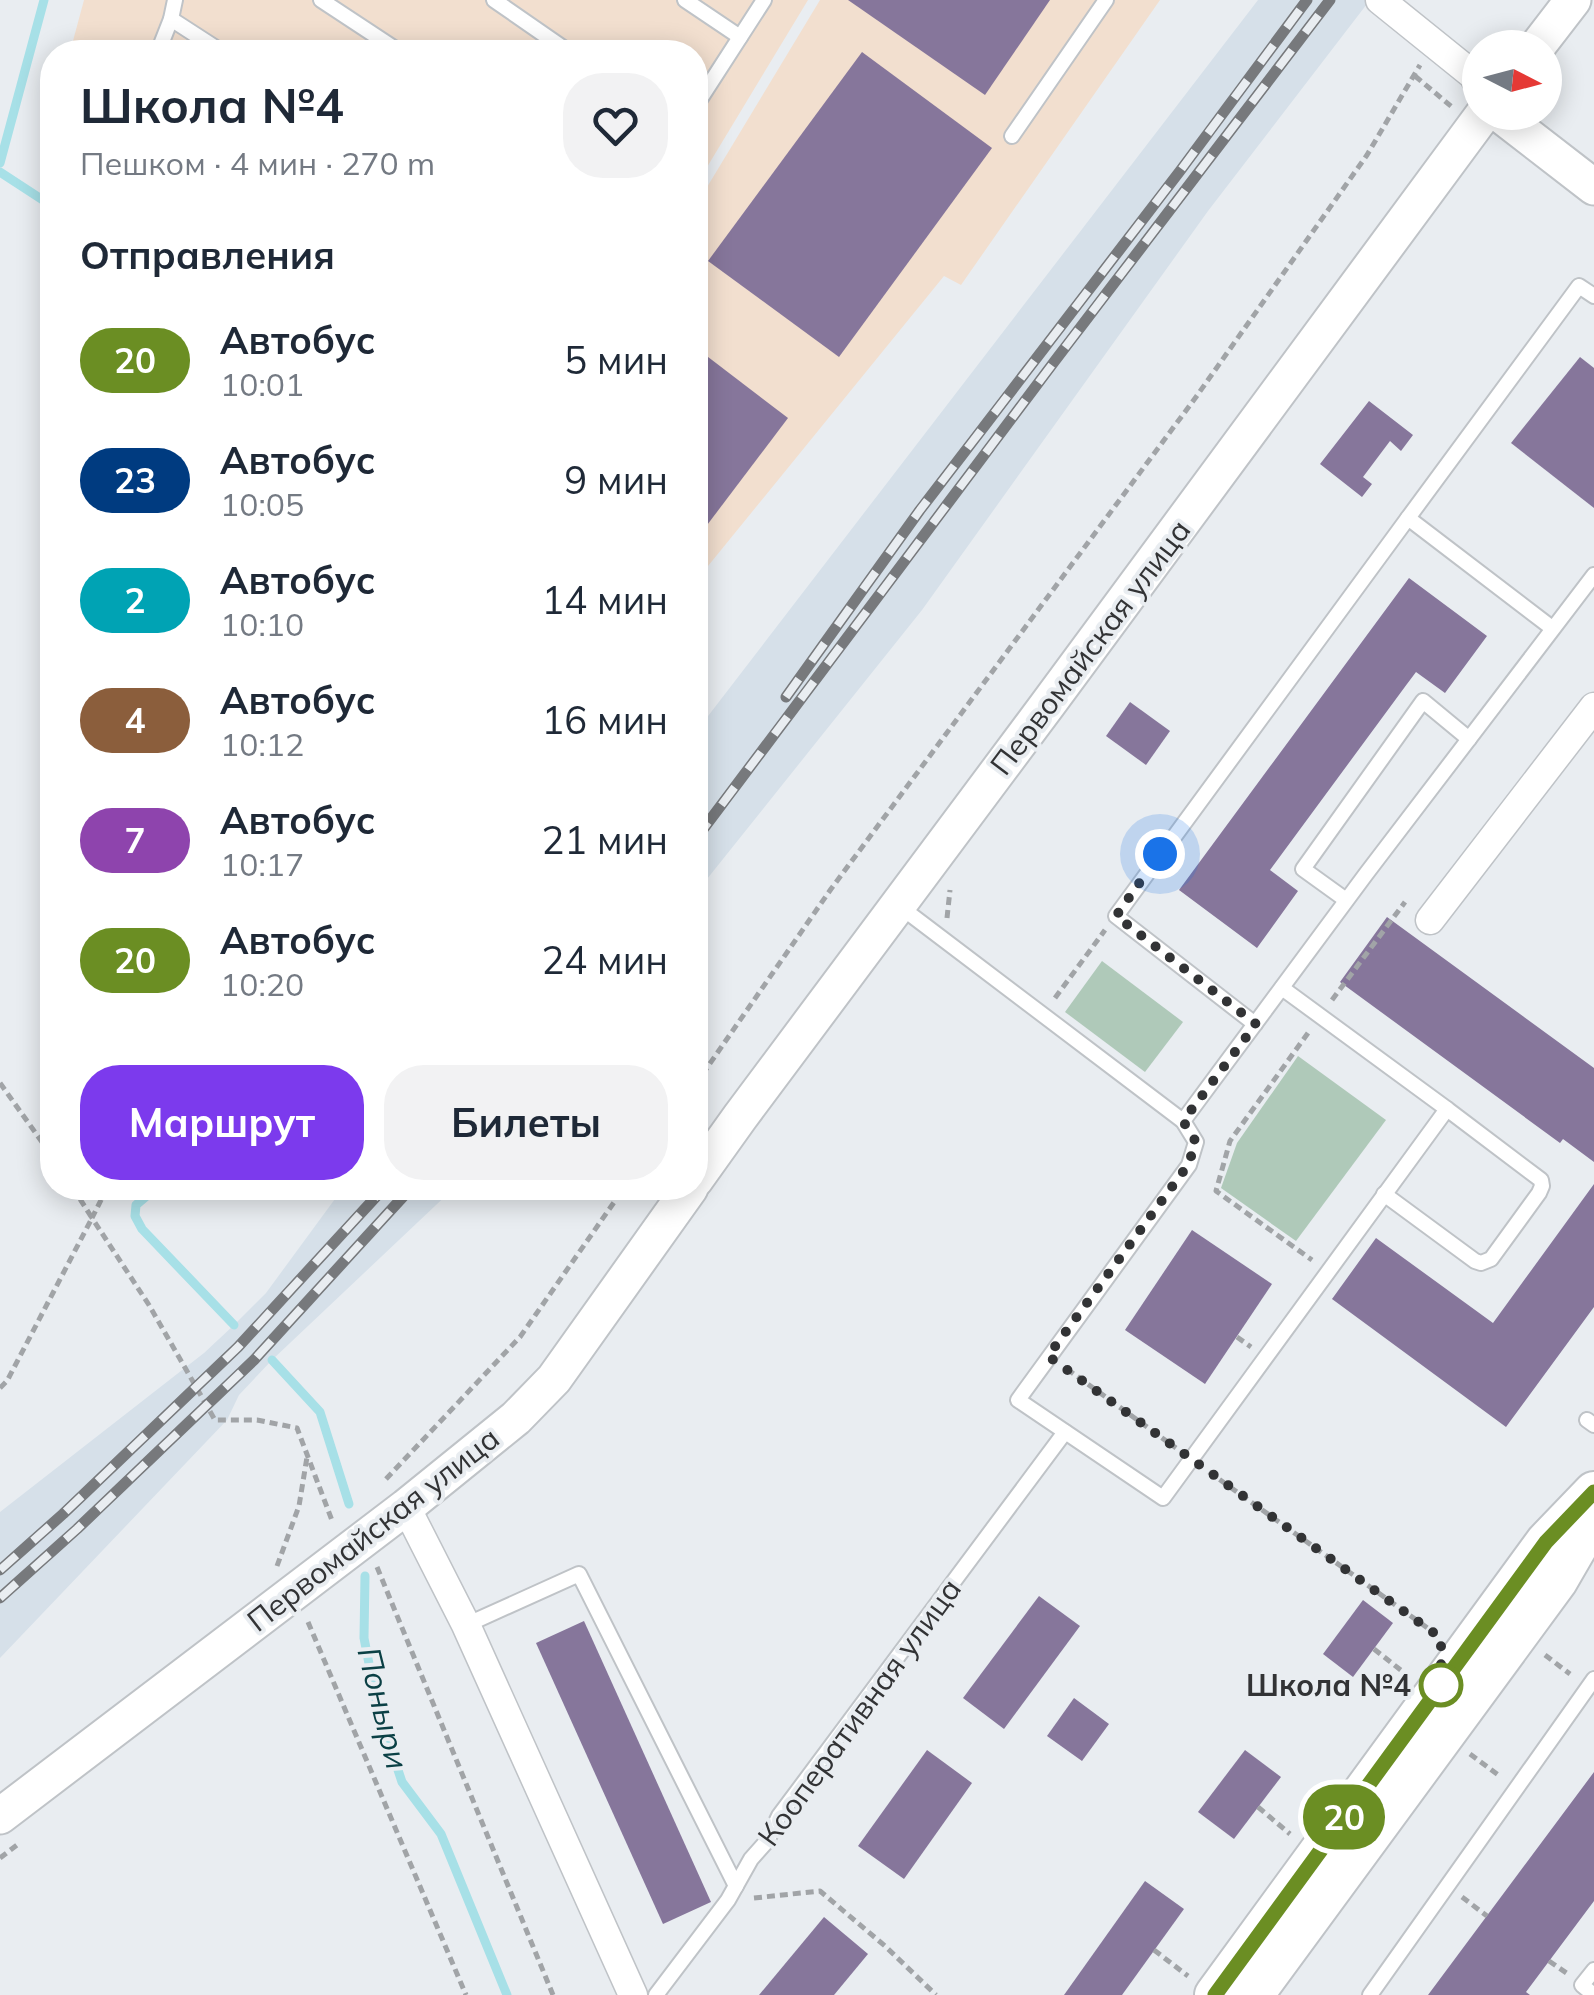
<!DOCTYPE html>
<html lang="ru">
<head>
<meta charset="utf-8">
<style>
	:root { --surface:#fff; --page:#f2f2f3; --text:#1f2937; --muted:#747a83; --accent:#7c3aed }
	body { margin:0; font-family:Mulish,sans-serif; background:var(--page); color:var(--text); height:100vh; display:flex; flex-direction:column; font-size:38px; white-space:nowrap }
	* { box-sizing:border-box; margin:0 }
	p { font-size:32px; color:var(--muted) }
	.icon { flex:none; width:55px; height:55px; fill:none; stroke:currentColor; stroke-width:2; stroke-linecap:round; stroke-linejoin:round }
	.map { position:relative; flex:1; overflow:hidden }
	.sheet { position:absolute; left:40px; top:40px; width:668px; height:1160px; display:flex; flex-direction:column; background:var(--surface); border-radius:40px; box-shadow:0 5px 25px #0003 }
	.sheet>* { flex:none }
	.badge { padding:0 20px; border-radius:32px; font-size:35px; line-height:65px }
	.needle { width:65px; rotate:96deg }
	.fabs { position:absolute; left:1462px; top:30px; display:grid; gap:20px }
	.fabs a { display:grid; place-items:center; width:100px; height:100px; border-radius:50%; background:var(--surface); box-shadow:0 5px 25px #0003; font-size:50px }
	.you { position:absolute; width:50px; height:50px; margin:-25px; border:8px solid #fff; border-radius:50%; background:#1a73e8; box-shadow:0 0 0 15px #1a73e833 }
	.map>.badge { position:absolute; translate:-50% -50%; box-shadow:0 0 0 5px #fff }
	h2 { padding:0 40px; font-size:38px; line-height:90px }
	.round { display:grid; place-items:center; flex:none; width:105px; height:105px; border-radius:40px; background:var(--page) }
	.head { display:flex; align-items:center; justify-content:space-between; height:170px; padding:0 40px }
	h1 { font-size:48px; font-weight:700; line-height:75px }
	.button { display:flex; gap:20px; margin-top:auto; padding:20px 40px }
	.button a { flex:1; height:115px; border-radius:40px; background:var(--accent); color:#fff; font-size:40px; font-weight:700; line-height:115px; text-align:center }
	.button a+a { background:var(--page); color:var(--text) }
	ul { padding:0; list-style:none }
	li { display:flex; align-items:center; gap:30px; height:120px; padding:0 40px }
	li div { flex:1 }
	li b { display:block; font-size:38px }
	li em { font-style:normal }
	li .badge { min-width:110px; font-weight:700; text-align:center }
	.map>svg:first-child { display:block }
	.built { fill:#d6e0e9 }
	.industrial { fill:#f2dfcf }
	.green { fill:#afc9b9 }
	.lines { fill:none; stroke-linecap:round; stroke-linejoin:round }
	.stream { stroke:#a7e0e7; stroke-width:9 }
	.building { fill:#86769b }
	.service-casing { stroke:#bfc3c7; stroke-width:18 }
	.minor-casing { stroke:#bfc3c7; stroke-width:31 }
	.tertiary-casing { stroke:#bfc3c7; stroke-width:39 }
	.secondary-casing { stroke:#bfc3c7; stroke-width:44 }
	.path { stroke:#a1a4a7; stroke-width:5; stroke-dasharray:8 5; stroke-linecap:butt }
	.service { stroke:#fff; stroke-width:14 }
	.minor { stroke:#fff; stroke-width:28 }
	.tertiary { stroke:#fff; stroke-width:35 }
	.secondary { stroke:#fff; stroke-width:40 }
	.rail-casing { stroke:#77797c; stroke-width:11 }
	.rail { stroke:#e9edf1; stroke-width:8; stroke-dasharray:22; stroke-linecap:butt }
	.line-casing { stroke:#fff; stroke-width:22 }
	.line { stroke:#6b8e23; stroke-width:15 }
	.walk { stroke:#323335; stroke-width:10; stroke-dasharray:0 18 }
	.stop-dot { fill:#fff; stroke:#6b8e23; stroke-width:5 }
	.labels { text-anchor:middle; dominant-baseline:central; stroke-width:8; stroke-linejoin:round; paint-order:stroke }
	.street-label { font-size:30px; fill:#323335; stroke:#e9edf1 }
	.stop-label { font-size:30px; font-weight:bold; fill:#323335; stroke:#e9edf1; text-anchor:end }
	.water-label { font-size:32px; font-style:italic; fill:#0b4045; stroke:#e9edf1 }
</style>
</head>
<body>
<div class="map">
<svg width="1594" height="1995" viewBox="0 0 1594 1995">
	<rect width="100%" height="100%" fill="#e9edf1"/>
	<g class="built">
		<polygon points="1258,0 1370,0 1208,211 922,610 695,894 695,733"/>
		<polygon points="343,1188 454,1188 272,1360 239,1395 227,1420 0,1658 0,1512 204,1353 234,1325 266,1293"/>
	</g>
	<g class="industrial">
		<polygon points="84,0 808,0 695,187 695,52 70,52"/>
		<polygon points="820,0 1160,0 961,285 944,276 695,582 695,207"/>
	</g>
	<g class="green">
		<polygon points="1102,961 1183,1022 1145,1072 1065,1012"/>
		<polygon points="1298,1056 1386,1120 1296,1241 1221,1188 1237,1143"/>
	</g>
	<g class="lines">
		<g class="stream">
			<polyline points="0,163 44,0"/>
			<polyline points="0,172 52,206"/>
			<polyline points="156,1188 136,1205 135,1216 142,1229 234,1325"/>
			<polyline points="272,1360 320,1412 349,1504"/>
			<polyline points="365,1576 364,1638 378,1710 402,1782 441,1834 507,1995"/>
		</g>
	</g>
	<g class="building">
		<polygon points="848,0 1050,0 985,95"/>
		<polygon points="862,52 992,148 839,357 708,261"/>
		<polygon points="695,347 788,418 695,541"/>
		<polygon points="1580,357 1594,368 1594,508 1511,443"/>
		<polygon points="1369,401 1413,435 1401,451 1390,441 1363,477 1372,484 1362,497 1320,464"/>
		<polygon points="1409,578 1487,636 1445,693 1416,672 1407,684 1270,870 1298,891 1257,948 1179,890"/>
		<polygon points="1130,702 1170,731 1146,765 1106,736"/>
		<polygon points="1387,917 1594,1068 1594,1162 1563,1139 1560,1143 1340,982"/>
		<polygon points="1594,1184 1594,1307 1506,1427 1332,1299 1376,1238 1493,1323"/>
		<polygon points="1192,1230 1272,1284 1205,1384 1125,1330"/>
		<polygon points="1039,1596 1080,1626 1004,1729 963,1698"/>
		<polygon points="1363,1600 1393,1623 1353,1677 1323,1654"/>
		<polygon points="584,1621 711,1902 663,1924 536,1643"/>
		<polygon points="1074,1698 1109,1724 1082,1761 1047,1736"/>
		<polygon points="927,1750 972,1783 904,1879 858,1846"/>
		<polygon points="1245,1750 1281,1777 1234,1839 1198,1812"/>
		<polygon points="1594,1772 1594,1901 1526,1992 1530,1995 1428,1995"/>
		<polygon points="1145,1881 1184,1909 1122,1995 1064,1995"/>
		<polygon points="824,1917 868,1954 834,1995 759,1995"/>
	</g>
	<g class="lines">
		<g class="service-casing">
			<g id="service">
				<polyline points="321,0 400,52"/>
				<polyline points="494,0 569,52"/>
				<polyline points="685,0 740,37"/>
				<polyline points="171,19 222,52"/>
				<polyline points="158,52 171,19 175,0"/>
				<polyline points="695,107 764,0"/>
				<polyline points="1012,136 1106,0"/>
				<polyline points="1408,518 1579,286 1594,296"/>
				<polyline points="1346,900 1303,869 1423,701 1469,739"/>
				<polyline points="898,905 1183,1121 1196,1142 1189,1165 1018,1400 1163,1498 1447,1109 1282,988"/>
				<polyline points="1255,1024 1116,916 1408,518 1552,628"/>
				<polyline points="1183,1121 1366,874 1594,575"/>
				<polyline points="1384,1194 1475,1261 1481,1263 1491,1259 1539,1193 1542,1186 1541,1180 1447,1109"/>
				<polyline points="1587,1420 1594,1425"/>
				<polyline points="466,1625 579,1574 736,1886"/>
				<polyline points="1594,1970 1582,1985 1594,1995"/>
				<polyline points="656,1995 728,1900 751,1859 767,1841 779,1816 1065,1432"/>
				<polyline points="1370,1995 1594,1679"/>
			</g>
		</g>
		<g class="minor-casing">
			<g id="minor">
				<polyline points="1380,0 1473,75 1480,88"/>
				<polyline points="1430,920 1594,707"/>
				<polyline points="406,1507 466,1625 633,1995"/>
			</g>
		</g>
		<g class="tertiary-casing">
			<g id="tertiary">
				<polyline points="1536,48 1573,0"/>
				<polyline points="1497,112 1594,187"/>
				<polyline points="695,1180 740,1117 1048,704 1485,112"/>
				<polyline points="0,1816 406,1507 516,1418 554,1379 690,1188"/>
			</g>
		</g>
		<g class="secondary-casing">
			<g id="secondary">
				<polyline points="1215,1995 1546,1542 1594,1492"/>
				<polyline points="1253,1995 1557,1581 1594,1517"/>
			</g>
		</g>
		<g class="path">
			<polyline points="1415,76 1452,107"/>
			<polyline points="1545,87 1553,75"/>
			<polyline points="947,918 950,890"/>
			<polyline points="1055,998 1105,930"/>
			<polyline points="1332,1000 1405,902"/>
			<polyline points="1308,1033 1230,1141 1216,1191 1312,1260"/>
			<polyline points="0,1083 52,1156"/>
			<polyline points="695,1085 831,889 1196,397 1367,155 1420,65"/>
			<polyline points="107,1188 92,1218 149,1305 215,1420 257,1420 297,1428 333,1523"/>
			<polyline points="1237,1337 1251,1347"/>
			<polyline points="1067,1369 1176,1448"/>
			<polyline points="0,1388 7,1381 92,1218 73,1188"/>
			<polyline points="1209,1472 1436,1634"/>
			<polyline points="386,1479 520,1337 624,1188"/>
			<polyline points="277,1566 299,1506 307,1457"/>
			<polyline points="377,1567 553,1995"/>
			<polyline points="308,1622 466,1995"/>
			<polyline points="1374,1649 1407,1675"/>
			<polyline points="1545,1655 1570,1674"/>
			<polyline points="1470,1754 1501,1777"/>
			<polyline points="1258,1807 1290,1834"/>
			<polyline points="0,1858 17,1845"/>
			<polyline points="1462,1897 1487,1916"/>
			<polyline points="754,1898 820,1891 885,1946 936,1995"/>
			<polyline points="1154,1950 1188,1976"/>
			<polyline points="1549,1961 1568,1974"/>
		</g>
		<use href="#service" class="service"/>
		<use href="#minor" class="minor"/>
		<use href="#tertiary" class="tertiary"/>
		<use href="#secondary" class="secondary"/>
		<g class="rail-casing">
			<g id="rail">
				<polyline points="786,697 920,510 1180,171 1307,0"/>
				<polyline points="695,840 1054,362 1330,0"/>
				<polyline points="0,1570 63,1514 238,1347 384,1188"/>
				<polyline points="0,1598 77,1529 254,1360 411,1188"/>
			</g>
		</g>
		<use href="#rail" class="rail"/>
	</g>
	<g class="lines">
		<g class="line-casing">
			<polyline id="line" points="1215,1995 1546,1542 1594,1492"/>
		</g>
		<use href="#line" class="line"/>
		<polyline class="walk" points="1160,854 1116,916 1256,1024 1183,1121 1196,1142 1188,1165 1048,1356 1441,1638 1441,1685"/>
	</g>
	<circle class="stop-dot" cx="1441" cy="1685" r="20"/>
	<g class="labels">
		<g class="street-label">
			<text transform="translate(1090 647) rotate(-53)">Первомайская улица</text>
			<text transform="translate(373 1529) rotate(-38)">Первомайская улица</text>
			<text transform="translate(859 1712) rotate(-54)">Кооперативная улица</text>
		</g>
		<g class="stop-label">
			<text x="1411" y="1685">Школа №4</text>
		</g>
		<g class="water-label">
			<text transform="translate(384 1708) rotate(76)">Поныри</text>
		</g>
	</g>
</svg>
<div class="fabs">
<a><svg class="needle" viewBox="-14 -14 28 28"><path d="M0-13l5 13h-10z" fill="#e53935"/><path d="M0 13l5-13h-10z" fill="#747a83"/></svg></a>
</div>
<div class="you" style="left:1160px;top:854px"></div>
<b class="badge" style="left:1344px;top:1817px;background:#6b8e23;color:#fff">20</b>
<section class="sheet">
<div class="head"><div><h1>Школа №4</h1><p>Пешком · 4 мин · 270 m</p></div><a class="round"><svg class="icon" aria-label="heart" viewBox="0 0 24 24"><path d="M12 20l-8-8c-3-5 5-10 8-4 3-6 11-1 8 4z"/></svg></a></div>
<h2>Отправления</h2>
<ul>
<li><span class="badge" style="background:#6b8e23;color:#fff">20</span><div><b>Автобус</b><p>10:01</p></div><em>5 мин</em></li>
<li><span class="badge" style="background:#003b80;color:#fff">23</span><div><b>Автобус</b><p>10:05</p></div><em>9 мин</em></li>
<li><span class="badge" style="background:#00a3b4;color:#fff">2</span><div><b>Автобус</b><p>10:10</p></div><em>14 мин</em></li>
<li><span class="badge" style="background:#8b5e3c;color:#fff">4</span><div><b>Автобус</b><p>10:12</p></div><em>16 мин</em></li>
<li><span class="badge" style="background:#8e44ad;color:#fff">7</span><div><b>Автобус</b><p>10:17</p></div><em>21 мин</em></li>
<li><span class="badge" style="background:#6b8e23;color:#fff">20</span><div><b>Автобус</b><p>10:20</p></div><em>24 мин</em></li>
</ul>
<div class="button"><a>Маршрут</a><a>Билеты</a></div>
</section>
</div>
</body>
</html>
